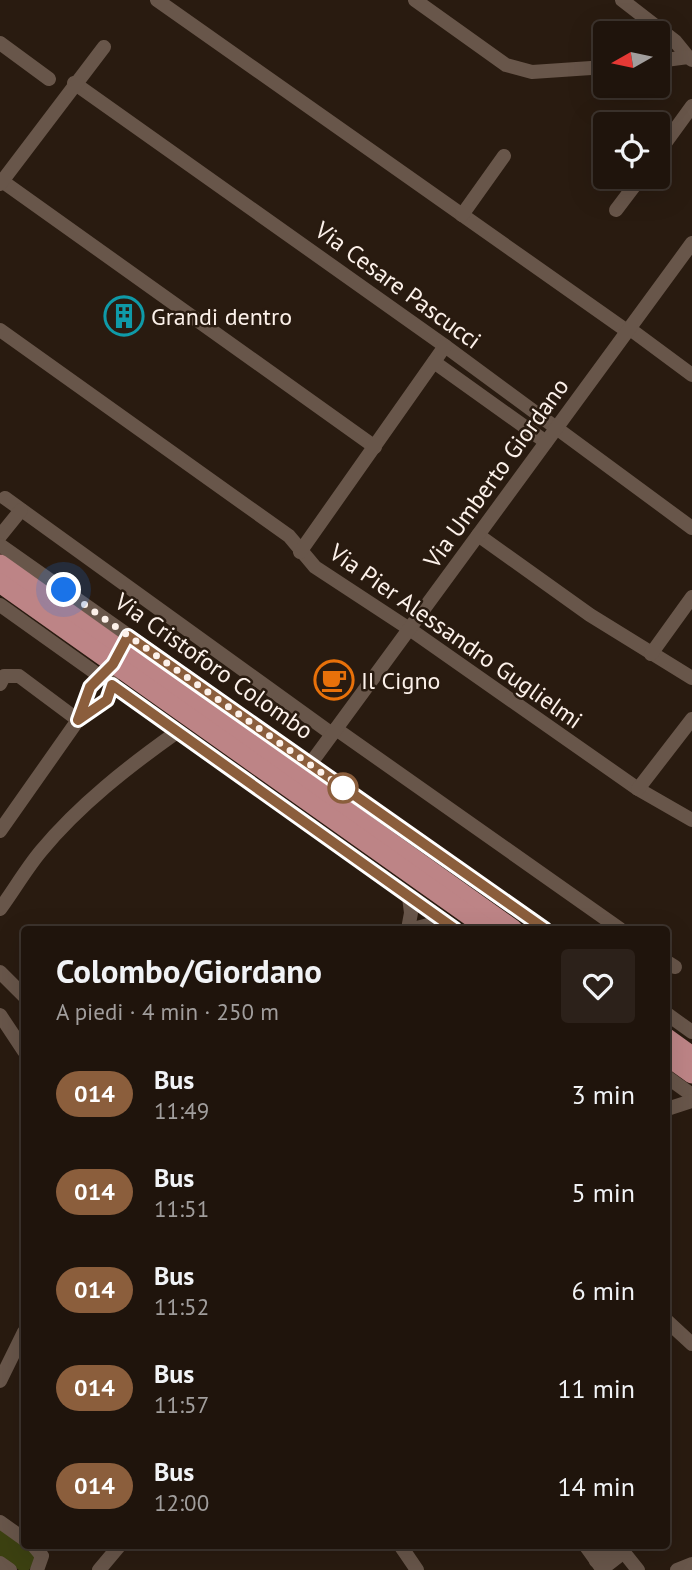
<!DOCTYPE html>
<html lang="it">
<head>
<meta charset="utf-8">
<style>
	:root { --surface:#1f140c; --page:#2c211a; --text:#f1f3f6; --muted:#a19e9d; --line:#3c332d }
	body { margin:0; font-family:"PT Sans",sans-serif; background:var(--page); color:var(--text); height:100vh; display:flex; flex-direction:column; font-size:26px; white-space:nowrap }
	* { box-sizing:border-box; margin:0 }
	p { font-size:23px; color:var(--muted) }
	.icon { flex:none; width:38px; height:38px; fill:none; stroke:currentColor; stroke-width:2; stroke-linecap:round; stroke-linejoin:round }
	.map { position:relative; flex:1; overflow:hidden }
	.panel { position:absolute; left:21px; top:926px; width:649px; height:623px; display:flex; flex-direction:column; background:var(--surface); border-radius:7px; box-shadow:0 7px 28px #0002,0 0 0 2px var(--line) }
	.panel>* { flex:none }
	.badge { padding:0 14px; border-radius:23px; font-size:24px; line-height:46px }
	.needle { width:46px; rotate:261deg }
	.controls { position:absolute; left:593px; top:21px; display:grid; gap:14px }
	.controls a { display:grid; place-items:center; width:77px; height:77px; border-radius:7px; background:var(--surface); box-shadow:0 7px 28px #0002,0 0 0 2px var(--line); font-size:35px }
	.you { position:absolute; width:35px; height:35px; margin:-18px; border:5px solid #fff; border-radius:50%; background:#1a73e8; box-shadow:0 0 0 10px #1a73e833 }
	.map>.badge { position:absolute; translate:-50% -50%; box-shadow:0 0 0 4px #fff }
	.round { display:grid; place-items:center; flex:none; width:74px; height:74px; border-radius:7px; background:var(--page) }
	.headline { display:flex; align-items:center; justify-content:space-between; height:119px; padding:0 35px }
	h1 { font-size:33px; font-weight:700; line-height:52px }
	ul { padding:0; list-style:none }
	li { display:flex; align-items:center; gap:21px; height:98px; padding:0 35px }
	li div { flex:1 }
	li b { display:block; font-size:26px }
	li em { font-style:normal }
	li .badge { min-width:77px; font-weight:700; text-align:center }
	.map>svg:first-child { display:block }
	.green { fill:#3c4111 }
	.lines { fill:none; stroke-linecap:round; stroke-linejoin:round }
	.minor { stroke:#68564a; stroke-width:14 }
	.major { stroke:#bd8486; stroke-width:19 }
	.line-casing { stroke:#fff; stroke-width:16 }
	.line { stroke:#8b5e3c; stroke-width:10 }
	.walk { stroke:#fcf1ea; stroke-width:7; stroke-dasharray:0 12.6 }
	.stop-dot { fill:#fff; stroke:#8b5e3c; stroke-width:3.5 }
	.labels { text-anchor:middle; dominant-baseline:central; stroke-width:5; stroke-linejoin:round; paint-order:stroke }
	.street-label { font-size:24px; fill:#fcf1ea; stroke:#291b10 }
	.poi-label { font-size:24px; fill:#fcf1ea; stroke:#291b10; text-anchor:start }
</style>
</head>
<body>
<div class="map">
<svg width="692" height="1570" viewBox="0 0 692 1570">
	<rect width="100%" height="100%" fill="#291b10"/>
	<polygon class="green" points="0,1529 39,1556 29,1570 19,1570 0,1557"/>
	<g class="lines">
		<g class="minor">
			<polyline points="157,0 627,331"/>
			<polyline points="415,0 506,65 532,72 606,67"/>
			<polyline points="622,0 675,41 688,57"/>
			<polyline points="0,43 49,79"/>
			<polyline points="658,61 688,57 692,60"/>
			<polyline points="74,83 445,346 692,528"/>
			<polyline points="658,153 692,106"/>
			<polyline points="2,181 375,447"/>
			<polyline points="0,184 104,47"/>
			<polyline points="616,210 641,177"/>
			<polyline points="462,215 504,156"/>
			<polyline points="630,329 692,375"/>
			<polyline points="0,330 289,536 315,567 411,630 638,789 692,820"/>
			<polyline points="434,362 546,442"/>
			<polyline points="5,498 332,734"/>
			<polyline points="478,535 590,615 692,678"/>
			<polyline points="0,536 21,510"/>
			<polyline points="0,545 545,929"/>
			<polyline points="300,552 445,346"/>
			<polyline points="0,605 455,929"/>
			<polyline points="651,654 692,597"/>
			<polyline points="0,684 4,676 19,676 78,720"/>
			<polyline points="78,720 108,699 112,678"/>
			<polyline points="336,729 620,929"/>
			<polyline points="311,763 692,243"/>
			<polyline points="638,789 692,719"/>
			<polyline points="0,831 78,720 90,687 105,672"/>
			<path d="M0,909C14,890 26,869 41,851C79,805 129,766 177,732"/>
			<polyline points="408,929 411,913 409,897"/>
			<polyline points="413,929 443,921"/>
			<polyline points="667,962 675,967"/>
			<polyline points="0,972 24,996"/>
			<polyline points="667,1014 692,1032"/>
			<polyline points="0,1015 24,1051"/>
			<polyline points="667,1077 692,1095"/>
			<polyline points="667,1109 692,1101"/>
			<polyline points="667,1321 692,1344"/>
			<polyline points="0,1381 24,1332"/>
			<polyline points="0,1522 24,1539"/>
			<polyline points="33,1545 42,1556 37,1570"/>
			<polyline points="400,1545 417,1570"/>
			<polyline points="585,1545 603,1570"/>
			<polyline points="618,1545 638,1570"/>
			<polyline points="596,1561 613,1545"/>
			<polyline points="0,1563 10,1570"/>
			<polyline points="602,1569 624,1552"/>
			<polyline points="99,1570 120,1545"/>
			<polyline points="677,1570 692,1564"/>
		</g>
		<g class="major">
			<polyline points="0,564 513,929"/>
			<polyline points="0,583 488,929"/>
			<polyline points="667,1038 692,1056"/>
			<polyline points="667,1056 692,1074"/>
		</g>
	</g>
	<g class="lines">
		<g class="line-casing">
			<polyline id="line" points="455,929 112,685 107,700 78,720 90,687 113,664 128,636 545,929"/>
		</g>
		<use href="#line" class="line"/>
		<polyline class="walk" points="64,590 350,793 343,788"/>
	</g>
	<defs>
		<g id="building-ring" transform="scale(2.0125)"><circle r="9.5" fill="#291b10" stroke="#0f9aa8" stroke-width="1.5"/><path d="M-4-6H4V6H1V3H-1V6H-4ZM-2.5-4.3h1.7v1.8h-1.7ZM.8-4.3h1.7v1.8H.8ZM-2.5-1h1.7V.8h-1.7ZM.8-1h1.7V.8H.8Z" fill="#0f9aa8"/></g>
		<g id="cafe-ring" transform="scale(2.0125)"><circle r="9.5" fill="#291b10" stroke="#e8710a" stroke-width="1.5"/><path d="M-5.5-4.5H6V0H3Q3 3.5 0 3.5H-2.5Q-5.5 3.5-5.5 0ZM3-3.2v2h1.7v-2ZM-6 4.5H4V6H-6Z" fill="#e8710a"/></g>
	</defs>
	<g fill-rule="evenodd">
		<use href="#building-ring" x="124" y="316"/>
		<use href="#cafe-ring" x="334" y="680"/>
	</g>
	<circle class="stop-dot" cx="343" cy="788" r="14"/>
	<g class="labels">
		<g class="street-label">
			<text transform="translate(398 285) rotate(36)">Via Cesare Pascucci</text>
			<text transform="translate(496 473) rotate(-54)">Via Umberto Giordano</text>
			<text transform="translate(456 636) rotate(35)">Via Pier Alessandro Guglielmi</text>
			<text transform="translate(214 666) rotate(35)">Via Cristoforo Colombo</text>
		</g>
		<g class="poi-label">
			<text x="151" y="316">Grandi dentro</text>
			<text x="361" y="680">Il Cigno</text>
		</g>
	</g>
</svg>
<div class="controls">
<a><svg class="needle" viewBox="-14 -14 28 28"><path d="M0-13l5 13h-10z" fill="#e53935"/><path d="M0 13l5-13h-10z" fill="#a19e9d"/></svg></a>
<a><svg class="icon" aria-label="locate" viewBox="0 0 24 24"><circle cx="12" cy="12" r="6"/><path d="M12 2v4M12 18v4M2 12h4M18 12h4"/></svg></a>
</div>
<div class="you" style="left:64px;top:590px"></div>
<section class="panel">
<div class="headline"><div><h1>Colombo/Giordano</h1><p>A piedi · 4 min · 250 m</p></div><a class="round"><svg class="icon" aria-label="heart" viewBox="0 0 24 24"><path d="M12 20l-8-8c-3-5 5-10 8-4 3-6 11-1 8 4z"/></svg></a></div>
<ul>
<li><span class="badge" style="background:#8b5e3c;color:#fff">014</span><div><b>Bus</b><p>11:49</p></div><em>3 min</em></li>
<li><span class="badge" style="background:#8b5e3c;color:#fff">014</span><div><b>Bus</b><p>11:51</p></div><em>5 min</em></li>
<li><span class="badge" style="background:#8b5e3c;color:#fff">014</span><div><b>Bus</b><p>11:52</p></div><em>6 min</em></li>
<li><span class="badge" style="background:#8b5e3c;color:#fff">014</span><div><b>Bus</b><p>11:57</p></div><em>11 min</em></li>
<li><span class="badge" style="background:#8b5e3c;color:#fff">014</span><div><b>Bus</b><p>12:00</p></div><em>14 min</em></li>
</ul>
</section>
</div>
</body>
</html>
